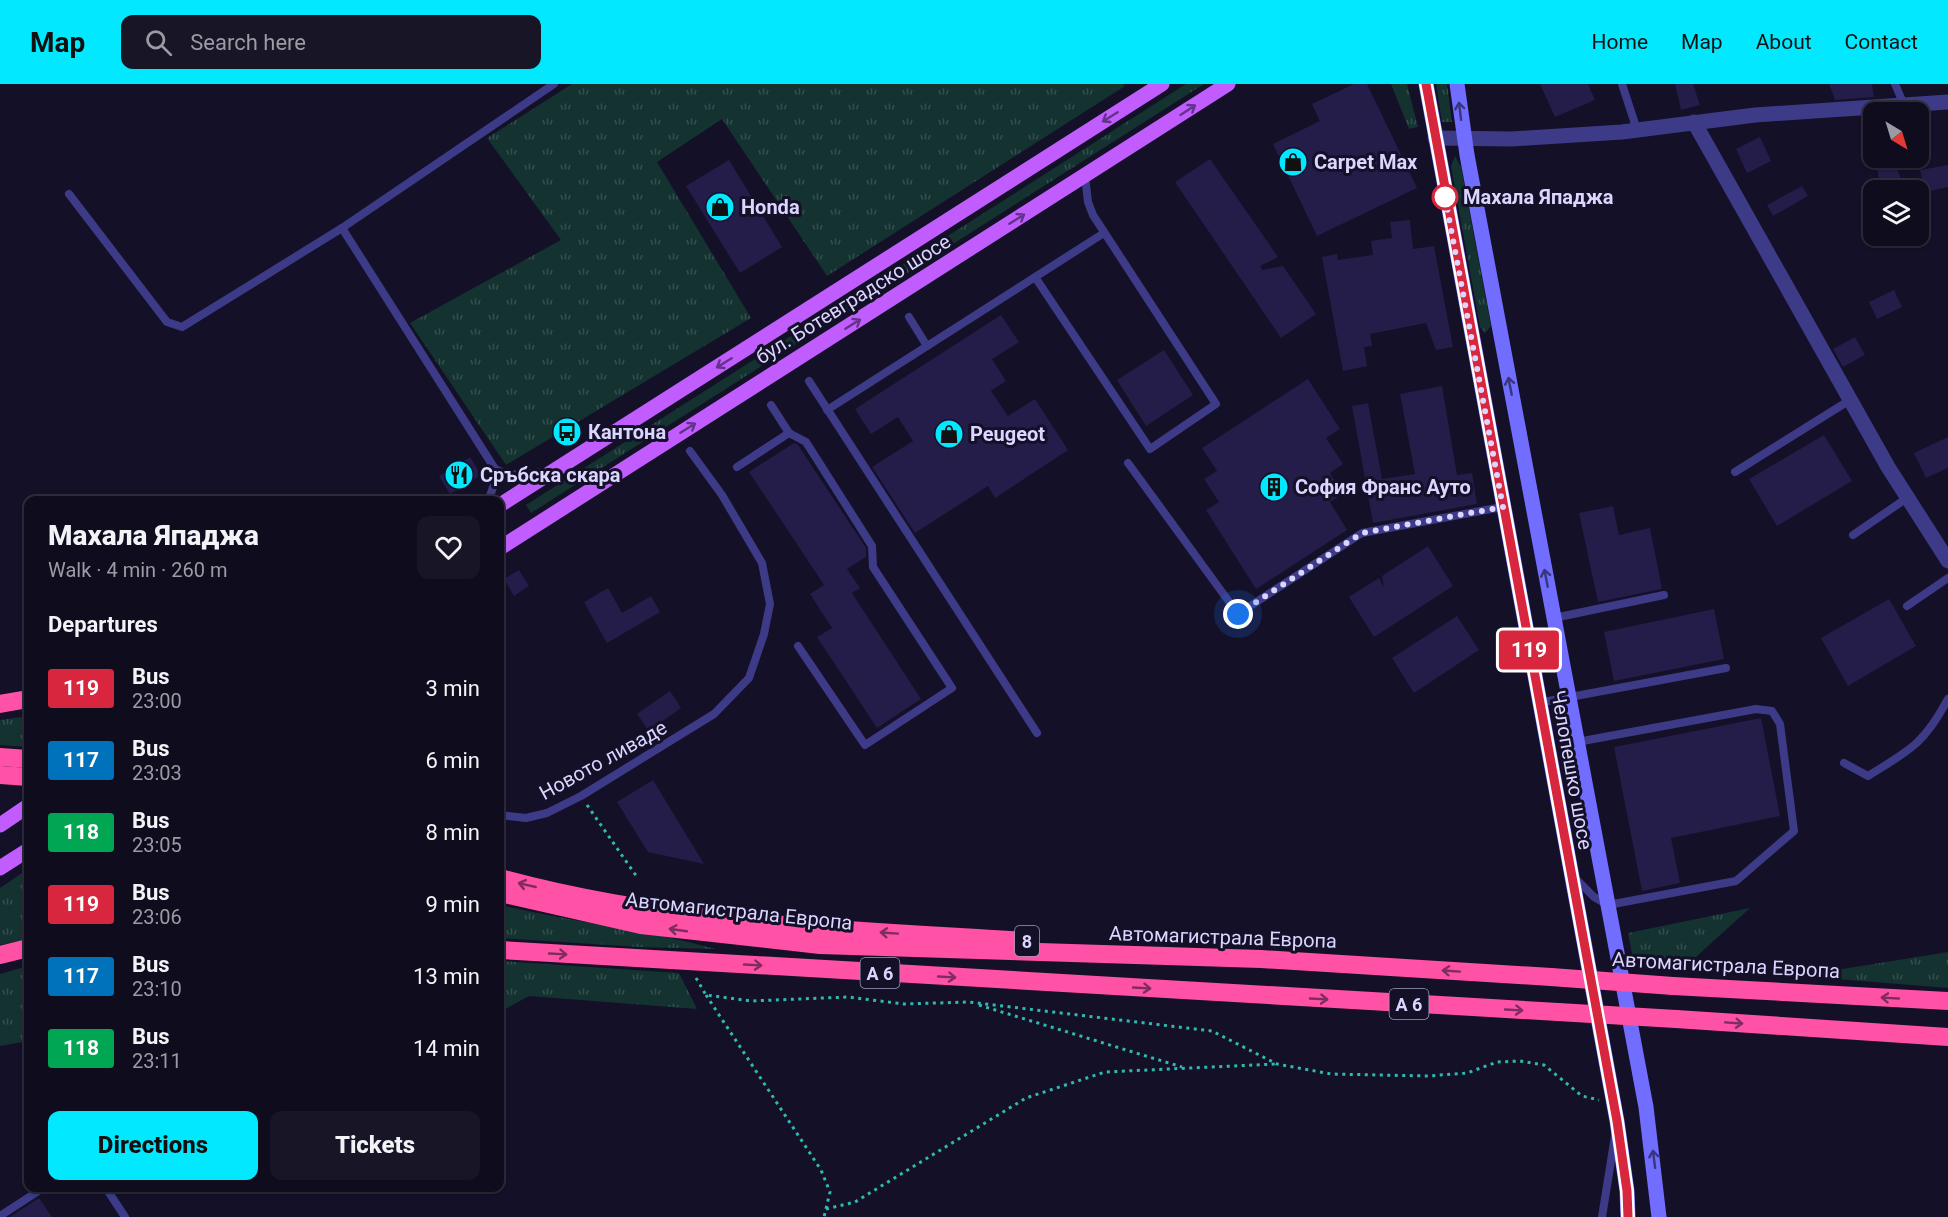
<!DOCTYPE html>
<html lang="en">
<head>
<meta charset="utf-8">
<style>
	:root { --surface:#0f0c1e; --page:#181527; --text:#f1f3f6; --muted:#9b9ba4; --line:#2f2c3c; --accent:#02e8ff }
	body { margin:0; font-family:Roboto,sans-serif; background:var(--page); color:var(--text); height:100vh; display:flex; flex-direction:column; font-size:22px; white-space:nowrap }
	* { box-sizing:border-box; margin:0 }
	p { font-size:20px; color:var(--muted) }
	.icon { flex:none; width:33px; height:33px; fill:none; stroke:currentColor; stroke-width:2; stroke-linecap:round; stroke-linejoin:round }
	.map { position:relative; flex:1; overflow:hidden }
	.sheet { position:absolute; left:24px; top:412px; width:480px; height:696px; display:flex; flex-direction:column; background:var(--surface); border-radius:12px; box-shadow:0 2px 4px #0004,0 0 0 2px var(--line) }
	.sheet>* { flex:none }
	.badge { padding:0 12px; border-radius:4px; font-size:21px; line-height:39px }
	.needle { width:39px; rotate:142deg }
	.tools { position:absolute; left:1863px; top:18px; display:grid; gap:12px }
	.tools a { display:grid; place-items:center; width:66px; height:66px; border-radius:12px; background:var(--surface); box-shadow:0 2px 4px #0004,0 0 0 2px var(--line); font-size:30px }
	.you { position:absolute; width:30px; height:30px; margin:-15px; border:4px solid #fff; border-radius:50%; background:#1a73e8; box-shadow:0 0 0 9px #1a73e833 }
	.map>.badge { position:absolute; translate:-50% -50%; box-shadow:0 0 0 3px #fff }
	h2 { padding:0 24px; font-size:22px; line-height:54px }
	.round { display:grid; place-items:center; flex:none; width:63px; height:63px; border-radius:12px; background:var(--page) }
	.head { display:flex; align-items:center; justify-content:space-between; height:102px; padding:0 24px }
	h1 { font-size:28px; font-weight:800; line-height:45px }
	.action { display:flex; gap:12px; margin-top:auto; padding:12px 24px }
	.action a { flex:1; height:69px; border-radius:12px; background:var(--accent); color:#111; font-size:24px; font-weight:800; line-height:69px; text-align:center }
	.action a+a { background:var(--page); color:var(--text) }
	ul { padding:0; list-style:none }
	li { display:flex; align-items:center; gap:18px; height:72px; padding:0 24px }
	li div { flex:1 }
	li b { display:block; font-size:22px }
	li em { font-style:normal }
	li .badge { min-width:66px; font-weight:700; text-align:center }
	header { display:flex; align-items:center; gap:36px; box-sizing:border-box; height:84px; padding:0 30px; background:var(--accent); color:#111 }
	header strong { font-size:28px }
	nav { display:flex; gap:33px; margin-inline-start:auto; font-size:21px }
	.search { width:420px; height:54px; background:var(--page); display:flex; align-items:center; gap:15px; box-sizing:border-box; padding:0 21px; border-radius:12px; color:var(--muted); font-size:22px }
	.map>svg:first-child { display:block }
	.grass { fill:url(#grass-tufts) }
	.building { fill:#241c49 }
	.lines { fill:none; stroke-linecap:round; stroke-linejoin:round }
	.path { stroke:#2fbab0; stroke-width:3; stroke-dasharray:3 4.5; stroke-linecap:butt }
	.lane { stroke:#3d3b87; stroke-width:8 }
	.street { stroke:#3d3b87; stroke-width:15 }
	.secondary { stroke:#706dff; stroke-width:15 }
	.primary { stroke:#c15dff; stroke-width:15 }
	.highway { stroke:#ff51a6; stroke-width:18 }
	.highway-bridge { stroke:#ff51a6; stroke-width:18 }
	.oneway { stroke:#623389 }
	.oneway2 { stroke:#39357e }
	.oneway3 { stroke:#7e2d61 }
	.line-casing { stroke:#fff; stroke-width:14 }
	.line { stroke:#d7263d; stroke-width:9 }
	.walk { stroke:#dbd6ff; stroke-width:6; stroke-dasharray:0 10.8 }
	.stop-dot { fill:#fff; stroke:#d7263d; stroke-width:3 }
	.labels { text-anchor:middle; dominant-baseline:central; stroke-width:6; stroke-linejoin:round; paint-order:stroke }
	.shield { fill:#141028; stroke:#9f9bbe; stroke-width:1.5 }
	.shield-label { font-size:18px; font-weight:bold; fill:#dbd6ff }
	.poi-label { font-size:20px; font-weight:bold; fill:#dbd6ff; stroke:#141028; text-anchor:start }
	.stop-label { font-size:20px; font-weight:bold; fill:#dbd6ff; stroke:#141028; text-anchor:start }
	.street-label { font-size:20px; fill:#dbd6ff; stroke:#141028 }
</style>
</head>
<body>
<header>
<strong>Map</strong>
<div class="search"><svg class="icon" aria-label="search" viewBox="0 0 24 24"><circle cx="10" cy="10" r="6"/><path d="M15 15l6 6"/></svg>Search here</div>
<nav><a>Home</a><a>Map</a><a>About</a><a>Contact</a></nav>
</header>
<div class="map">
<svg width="1948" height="1133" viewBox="0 0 1948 1133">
	<defs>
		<pattern id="grass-tufts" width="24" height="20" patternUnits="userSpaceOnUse" patternTransform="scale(1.5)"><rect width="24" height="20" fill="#133230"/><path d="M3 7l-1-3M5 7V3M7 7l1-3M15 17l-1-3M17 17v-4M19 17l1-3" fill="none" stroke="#354f4f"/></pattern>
	</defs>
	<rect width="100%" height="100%" fill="#141028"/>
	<g class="grass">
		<polygon points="572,0 1122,0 1125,2 827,192 722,35 657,78 751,234 506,381 410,239 561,156 487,54"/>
		<polygon points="1186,0 1204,0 531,429 526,421"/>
		<polygon points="1391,0 1407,0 1418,43 1409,45"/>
		<polygon points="1436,0 1447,0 1452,38 1442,38"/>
		<polygon points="1455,72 1461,83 1491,242 1485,249 1480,243 1451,82"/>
		<polygon points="28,632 28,663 0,661 0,636"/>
		<polygon points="28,785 28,855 0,861 0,804"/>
		<path d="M500,821C571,838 645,845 715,865L639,863L500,854Z"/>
		<polygon points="1750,824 1686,882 1634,879 1628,849"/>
		<polygon points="1948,868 1948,904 1799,892"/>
		<polygon points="500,877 679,889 697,925 529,912 500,928"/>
		<polygon points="28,882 28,957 0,962 0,890"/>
	</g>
	<g class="building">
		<polygon points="1354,0 1367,0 1417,104 1317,152 1273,60 1320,37 1312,20"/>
		<polygon points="1540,0 1588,0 1595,16 1555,33"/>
		<polygon points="1675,0 1693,0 1700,21 1681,26"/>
		<polygon points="1829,0 1872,0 1874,13 1835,16"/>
		<polygon points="1760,53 1771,77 1747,89 1736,65"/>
		<polygon points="1875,74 1893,74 1902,98 1881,106"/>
		<polygon points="1210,75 1278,173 1260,182 1262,186 1283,182 1316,230 1281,254 1175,98"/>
		<polygon points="729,76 782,163 740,189 686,102"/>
		<polygon points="1948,81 1948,103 1925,108 1920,86"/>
		<polygon points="1802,102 1808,112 1773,132 1767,121"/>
		<polygon points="1410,136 1413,165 1434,162 1453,263 1436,266 1426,239 1370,250 1372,262 1364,263 1367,282 1343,287 1322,173 1337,170 1338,176 1373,171 1371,157 1392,154 1390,138"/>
		<polygon points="1894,206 1902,223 1877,235 1869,218"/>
		<polygon points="1001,231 1019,258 992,275 1006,297 991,307 1008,332 1035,315 1068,366 995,414 988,402 915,449 872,383 913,357 898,333 871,350 855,325"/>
		<polygon points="1855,253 1865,271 1843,283 1833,265"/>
		<polygon points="1164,266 1193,311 1146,342 1117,296"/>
		<polygon points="1308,295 1340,345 1326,354 1343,380 1330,389 1343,410 1330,418 1347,446 1256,505 1206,426 1219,418 1204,395 1217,387 1202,364"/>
		<polygon points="1442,302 1457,391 1472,389 1477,420 1373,439 1352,322 1368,319 1382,395 1415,390 1400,310"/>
		<polygon points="1824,351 1852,397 1777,442 1749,395"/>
		<polygon points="1948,353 1948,384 1926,394 1914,369"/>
		<polygon points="794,359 798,361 866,464 866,473 847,485 860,504 852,509 921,615 877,644 817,553 832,544 810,510 824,501 749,388"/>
		<polygon points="470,373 481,391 450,410 439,392"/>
		<polygon points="1613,422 1619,451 1650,444 1662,505 1598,518 1579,429"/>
		<polygon points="1428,462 1453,502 1374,553 1349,513 1379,494 1384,503 1382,492"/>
		<polygon points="519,486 529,502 514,512 504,495"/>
		<polygon points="608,504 622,529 651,512 660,528 607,559 584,518"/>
		<polygon points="1889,515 1916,562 1848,602 1821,554"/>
		<polygon points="1714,525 1724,575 1614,597 1604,548"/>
		<polygon points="1457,532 1479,566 1414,609 1392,574"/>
		<polygon points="670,607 681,624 649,647 637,630"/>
		<polygon points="1761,634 1780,732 1671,754 1680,799 1642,807 1614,663"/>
		<polygon points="653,696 704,780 648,768 617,718"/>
		<polygon points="39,1114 52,1133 10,1133 13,1131"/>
	</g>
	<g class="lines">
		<g class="path">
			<polyline points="587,721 637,793"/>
			<polyline points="696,894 706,911 751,917 848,913 904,920 969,918 1212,947 1277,980 1331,990 1428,992 1467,989 1497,978 1520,977 1544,981 1582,1012 1599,1016"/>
			<polyline points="706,911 821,1086 830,1108 824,1133"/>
			<polyline points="979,921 1182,983"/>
			<polyline points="826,1125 855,1118 1026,1014 1105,988 1276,980"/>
		</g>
		<g class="lane">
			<polyline points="1622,0 1637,46"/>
			<polyline points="1895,0 1904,21"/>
			<polyline points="69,110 167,238 182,243 342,144 554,0"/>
			<polyline points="342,144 495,385 495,398 488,417"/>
			<polyline points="1035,193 1150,365 1216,320 1093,131 1088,118 1085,92"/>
			<polyline points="909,233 927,262"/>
			<polyline points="809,297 1037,649"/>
			<polyline points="827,326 1104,149"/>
			<polyline points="789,349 806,358 872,462 873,483 952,604 865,661 798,562"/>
			<polyline points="1128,379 1238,530 1362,449 1502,423"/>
			<polyline points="737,383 789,349 771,321"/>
			<polyline points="495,385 508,391 544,388"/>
			<polyline points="1735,388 1850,316"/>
			<polyline points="1853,451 1907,414"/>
			<polyline points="1907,522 1948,494"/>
			<polyline points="1554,534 1664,511"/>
			<polyline points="1538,619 1726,584"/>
			<path d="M1844,679L1868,692C1910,666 1924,660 1948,615"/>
			<polyline points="500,731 526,734 547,729 581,712 714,630 749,594 764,550 770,520 762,479 722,411 690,367"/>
			<polyline points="1575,794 1594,813 1608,821 1736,797 1794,747 1780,640 1772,627 1756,625 1577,658"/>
			<polyline points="106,1104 125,1133"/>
			<polyline points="0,1132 43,1104"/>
			<polyline points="1602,1133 1615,1052"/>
		</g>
		<g class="street">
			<polyline points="1694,38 1888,383 1948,477"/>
			<polyline points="1435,54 1512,55 1622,48 1755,31 1948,18"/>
		</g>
		<g class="secondary">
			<polyline points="1426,0 1617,1037 1627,1107 1628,1133"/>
			<polyline points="1457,0 1467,71 1646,1023 1659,1133"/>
		</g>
		<g class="primary">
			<polyline points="500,421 1162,0"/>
			<polyline points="500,464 1228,0"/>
			<polyline points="0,741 28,722"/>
			<polyline points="0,784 28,766"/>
		</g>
		<g class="highway">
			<polyline points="0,620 28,615"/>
			<polyline points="0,673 28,675"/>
			<polyline points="0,691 28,693"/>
			<path d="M500,794C671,841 850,846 1027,857"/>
			<polyline points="500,809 641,841 820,861 1261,875 1551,893"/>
			<polyline points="500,866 1558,928"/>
			<polyline points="0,871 28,864"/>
			<polyline points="1673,902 1948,917"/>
			<polyline points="1676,935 1948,953"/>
		</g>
		<g class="highway-bridge">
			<polyline points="1551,893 1673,902"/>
			<polyline points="1558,928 1676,935"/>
		</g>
	</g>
	<defs><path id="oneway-shaft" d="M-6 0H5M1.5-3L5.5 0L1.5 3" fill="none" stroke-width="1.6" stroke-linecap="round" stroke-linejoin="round" transform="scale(1.5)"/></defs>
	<g class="oneway">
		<use href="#oneway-shaft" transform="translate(1188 26) rotate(-33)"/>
		<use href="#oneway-shaft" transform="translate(1110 33) rotate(148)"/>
		<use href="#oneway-shaft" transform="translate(1017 135) rotate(-32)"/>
		<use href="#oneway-shaft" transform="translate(853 240) rotate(-32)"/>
		<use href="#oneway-shaft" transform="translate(724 279) rotate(148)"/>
		<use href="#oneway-shaft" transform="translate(688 344) rotate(-32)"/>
	</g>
	<g class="oneway2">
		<use href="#oneway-shaft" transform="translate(1460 27) rotate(-97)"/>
		<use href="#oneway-shaft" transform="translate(1510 302) rotate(-101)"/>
		<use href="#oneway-shaft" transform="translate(1546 494) rotate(-101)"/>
		<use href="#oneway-shaft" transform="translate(1654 1075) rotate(-97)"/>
	</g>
	<g class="oneway3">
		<use href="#oneway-shaft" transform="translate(527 801) rotate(-167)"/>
		<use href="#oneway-shaft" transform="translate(678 846) rotate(-172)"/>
		<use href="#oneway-shaft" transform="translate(889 849) rotate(-176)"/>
		<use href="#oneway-shaft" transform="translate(558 870) rotate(3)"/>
		<use href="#oneway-shaft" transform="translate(753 881) rotate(3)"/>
		<use href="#oneway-shaft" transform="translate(1451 887) rotate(-176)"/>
		<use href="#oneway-shaft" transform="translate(947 893) rotate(3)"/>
		<use href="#oneway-shaft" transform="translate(1142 904) rotate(3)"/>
		<use href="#oneway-shaft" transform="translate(1890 914) rotate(-177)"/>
		<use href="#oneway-shaft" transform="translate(1319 915) rotate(3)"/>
		<use href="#oneway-shaft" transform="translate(1514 926) rotate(3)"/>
		<use href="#oneway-shaft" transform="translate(1734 939) rotate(4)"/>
	</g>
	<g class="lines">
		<g class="line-casing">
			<polyline id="line" points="1426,0 1617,1037 1627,1107 1628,1133"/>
		</g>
		<use href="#line" class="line"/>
		<polyline class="walk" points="1238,530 1362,449 1503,423 1445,113"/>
	</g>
	<defs>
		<g id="shop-disc" transform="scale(1.5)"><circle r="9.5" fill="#02e8ff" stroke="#141028"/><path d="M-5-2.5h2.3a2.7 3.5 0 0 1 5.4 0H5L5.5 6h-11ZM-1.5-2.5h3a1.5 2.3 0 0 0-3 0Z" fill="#111"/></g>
		<g id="bus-disc" transform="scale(1.5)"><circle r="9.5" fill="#02e8ff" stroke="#141028"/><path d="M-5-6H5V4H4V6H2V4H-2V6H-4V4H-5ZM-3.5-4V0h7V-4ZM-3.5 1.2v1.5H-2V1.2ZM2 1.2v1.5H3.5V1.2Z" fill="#111"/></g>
		<g id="restaurant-disc" transform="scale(1.5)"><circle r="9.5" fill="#02e8ff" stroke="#141028"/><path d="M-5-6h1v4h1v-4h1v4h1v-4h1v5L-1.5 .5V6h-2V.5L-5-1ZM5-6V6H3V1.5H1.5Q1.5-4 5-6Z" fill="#111"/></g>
		<g id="building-disc" transform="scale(1.5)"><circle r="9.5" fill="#02e8ff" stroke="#141028"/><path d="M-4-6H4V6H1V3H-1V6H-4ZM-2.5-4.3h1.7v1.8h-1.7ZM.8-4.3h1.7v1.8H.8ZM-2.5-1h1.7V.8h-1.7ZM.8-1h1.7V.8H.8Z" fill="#111"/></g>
	</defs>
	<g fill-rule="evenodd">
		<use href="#shop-disc" x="1293" y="78"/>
		<use href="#shop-disc" x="720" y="123"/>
		<use href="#bus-disc" x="567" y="348"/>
		<use href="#shop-disc" x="949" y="350"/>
		<use href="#restaurant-disc" x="459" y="391"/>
		<use href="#building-disc" x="1274" y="403"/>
	</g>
	<circle class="stop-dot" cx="1445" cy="113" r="12"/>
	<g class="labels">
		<g class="shield">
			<rect x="1015" y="842" width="24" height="30" rx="4.5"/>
			<rect x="860.5" y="874" width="39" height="30" rx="4.5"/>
			<rect x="1389.5" y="905" width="39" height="30" rx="4.5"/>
		</g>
		<g class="shield-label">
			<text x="1027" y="857">8</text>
			<text x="880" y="889">A 6</text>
			<text x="1409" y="920">A 6</text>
		</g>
		<g class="poi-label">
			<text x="1314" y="78">Carpet Max</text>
			<text x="741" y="123">Honda</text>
			<text x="588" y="348">Кантона</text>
			<text x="970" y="350">Peugeot</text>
			<text x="480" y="391">Сръбска скара</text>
			<text x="1295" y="403">София Франс Ауто</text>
		</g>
		<g class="stop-label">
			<text x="1463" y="113">Махала Япаджа</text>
		</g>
		<g class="street-label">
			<text transform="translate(853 215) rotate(-32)">бул. Ботевградско шосе</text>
			<text transform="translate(603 676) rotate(-29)">Новото ливаде</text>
			<text transform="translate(1572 686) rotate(80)">Челопешко шосе</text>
			<text transform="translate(739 827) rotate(6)">Автомагистрала Европа</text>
			<text transform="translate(1223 853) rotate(2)">Автомагистрала Европа</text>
			<text transform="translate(1726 881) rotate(3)">Автомагистрала Европа</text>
		</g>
	</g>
</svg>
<div class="tools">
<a><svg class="needle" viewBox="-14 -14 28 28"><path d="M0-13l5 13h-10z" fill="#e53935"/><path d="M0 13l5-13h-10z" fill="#9b9ba4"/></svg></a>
<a><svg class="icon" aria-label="layers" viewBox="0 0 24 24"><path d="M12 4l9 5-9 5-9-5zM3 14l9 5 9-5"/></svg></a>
</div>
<div class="you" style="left:1238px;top:530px"></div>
<b class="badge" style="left:1529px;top:566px;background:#d7263d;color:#fff">119</b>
<section class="sheet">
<div class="head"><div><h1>Махала Япаджа</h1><p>Walk · 4 min · 260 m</p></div><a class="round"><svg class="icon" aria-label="heart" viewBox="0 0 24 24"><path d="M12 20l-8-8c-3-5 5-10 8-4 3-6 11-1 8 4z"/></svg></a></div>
<h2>Departures</h2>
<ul>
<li><span class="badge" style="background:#d7263d;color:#fff">119</span><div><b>Bus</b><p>23:00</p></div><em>3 min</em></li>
<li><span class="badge" style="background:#0072bc;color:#fff">117</span><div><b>Bus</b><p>23:03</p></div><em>6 min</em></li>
<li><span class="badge" style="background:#00a651;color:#fff">118</span><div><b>Bus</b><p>23:05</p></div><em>8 min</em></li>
<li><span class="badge" style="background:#d7263d;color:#fff">119</span><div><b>Bus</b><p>23:06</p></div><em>9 min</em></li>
<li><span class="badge" style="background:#0072bc;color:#fff">117</span><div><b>Bus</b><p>23:10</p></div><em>13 min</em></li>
<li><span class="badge" style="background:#00a651;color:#fff">118</span><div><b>Bus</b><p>23:11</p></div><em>14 min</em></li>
</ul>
<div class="action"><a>Directions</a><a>Tickets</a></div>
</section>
</div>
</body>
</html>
